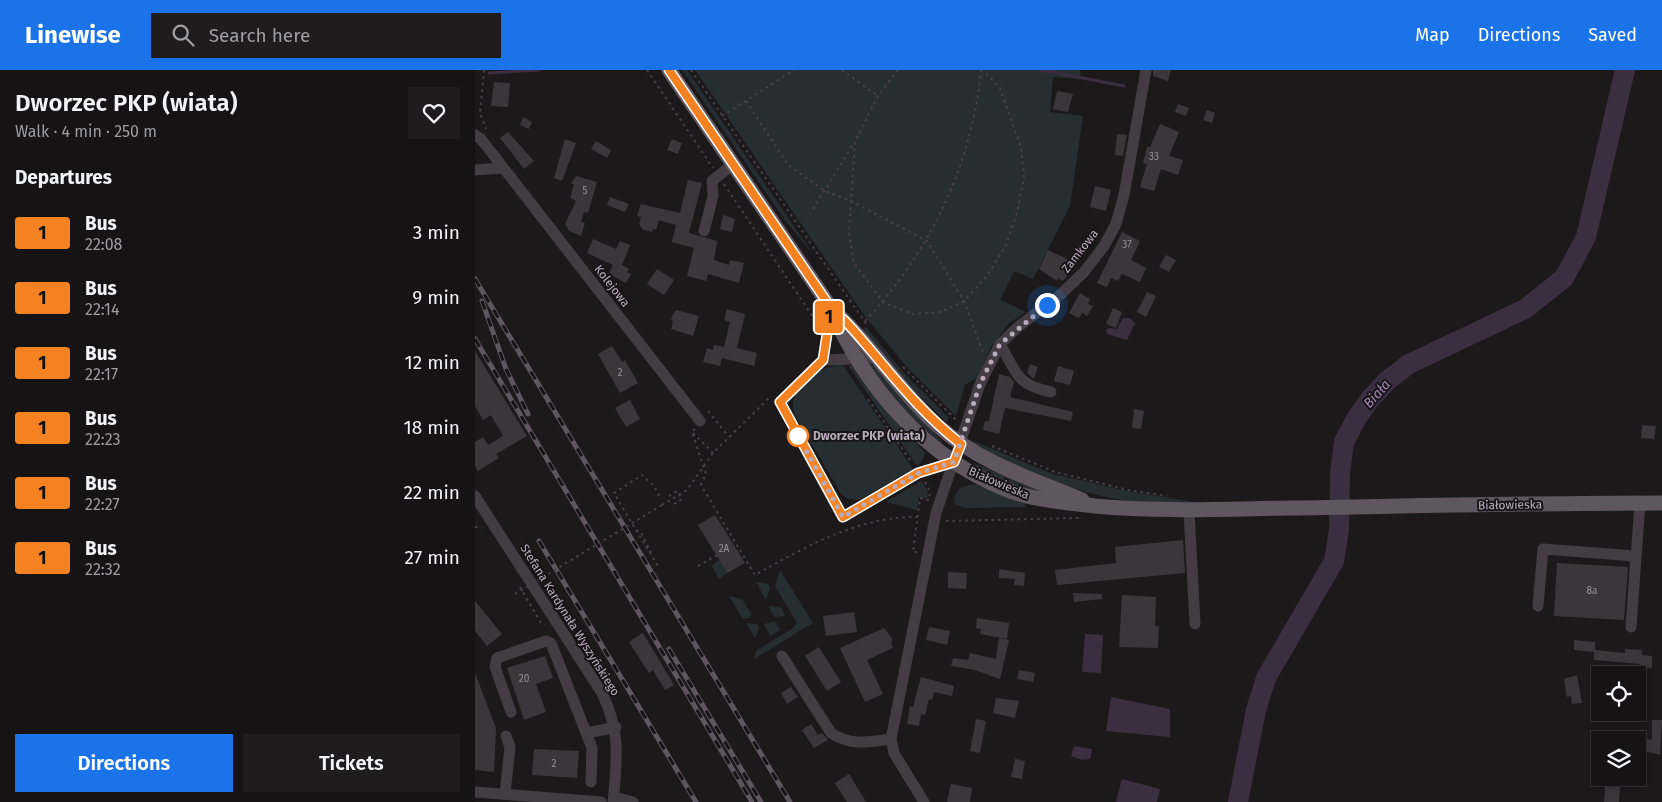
<!DOCTYPE html>
<html lang="en">
<head>
<meta charset="utf-8">
<style>
	:root { --surface:#151314; --page:#1e1c1d; --text:#f1f3f6; --muted:#9d9ea0; --line:#343234; --accent:#1a73e8 }
	body { margin:0; font-family:"Fira Sans",sans-serif; background:var(--page); color:var(--text); height:100vh; display:flex; flex-direction:column; font-size:19px; white-space:nowrap }
	* { box-sizing:border-box; margin:0 }
	p { font-size:16px; color:var(--muted) }
	.icon { flex:none; width:28px; height:28px; fill:none; stroke:currentColor; stroke-width:2; stroke-linecap:round; stroke-linejoin:round }
	.map { position:relative; flex:1; overflow:hidden }
	.panel { display:flex; flex-direction:column; background:var(--surface); width:475px }
	.panel>* { flex:none }
	.badge { padding:0 10px; border-radius:4px; font-size:18px; line-height:32px }
	.controls { position:absolute; left:1116px; top:596px; display:grid; gap:10px }
	.controls a { display:grid; place-items:center; width:55px; height:55px; border-radius:0px; background:var(--surface); box-shadow:0 2px 8px #0003,0 0 0 1px var(--line); font-size:25px }
	.you { position:absolute; width:25px; height:25px; margin:-12px; border:4px solid #fff; border-radius:50%; background:#1a73e8; box-shadow:0 0 0 8px #1a73e833 }
	.map>.badge { position:absolute; translate:-50% -50%; box-shadow:0 0 0 2px #fff }
	h2 { padding:0 15px; font-size:19px; line-height:45px }
	.round { display:grid; place-items:center; flex:none; width:52px; height:52px; border-radius:0px; background:var(--page) }
	.summary { display:flex; align-items:center; justify-content:space-between; height:85px; padding:0 15px }
	h1 { font-size:24px; font-weight:600; line-height:38px }
	.primary-button { display:flex; gap:10px; margin-top:auto; padding:10px 15px }
	.primary-button a { flex:1; height:58px; border-radius:0px; background:var(--accent); color:#fff; font-size:20px; font-weight:600; line-height:58px; text-align:center }
	.primary-button a+a { background:var(--page); color:var(--text) }
	ul { padding:0; list-style:none }
	li { display:flex; align-items:center; gap:15px; height:65px; padding:0 15px }
	li div { flex:1 }
	li b { display:block; font-size:19px }
	li em { font-style:normal }
	li .badge { min-width:55px; font-weight:700; text-align:center }
	header { display:flex; align-items:center; gap:30px; box-sizing:border-box; height:70px; padding:0 25px; background:var(--accent); color:#fff }
	header strong { font-size:24px }
	nav { display:flex; gap:28px; margin-inline-start:auto; font-size:18px }
	.search { width:350px; height:45px; background:var(--page); display:flex; align-items:center; gap:12px; box-sizing:border-box; padding:0 18px; border-radius:0px; color:var(--muted); font-size:19px }
	main { display:flex; flex:1; min-height:0 }
	.map>svg:first-child { display:block }
	.green { fill:#272e31 }
	.water { fill:#3b2e41 }
	.lines { fill:none; stroke-linecap:round; stroke-linejoin:round }
	.stream { stroke:#3b2e41; stroke-width:3 }
	.river { stroke:#3b2e41; stroke-width:20 }
	.building { fill:#3b363a }
	.path { stroke:#484048; stroke-width:2; stroke-dasharray:2.5 4; stroke-linecap:butt }
	.minor { stroke:#433c43; stroke-width:11 }
	.major { stroke:#605660; stroke-width:15 }
	.rail-casing { stroke:#5e555e; stroke-width:5 }
	.rail { stroke:#171416; stroke-width:3; stroke-dasharray:9; stroke-linecap:butt }
	.path-bridge { stroke:#484048; stroke-width:2; stroke-dasharray:2.5 4; stroke-linecap:butt }
	.line-casing { stroke:#fff; stroke-width:11 }
	.line { stroke:#f58220; stroke-width:8 }
	.walk { stroke:#baabbc; stroke-width:5; stroke-dasharray:0 9 }
	.stop-dot { fill:#fff; stroke:#f58220; stroke-width:2.5 }
	.labels { text-anchor:middle; dominant-baseline:central; stroke-width:4; stroke-linejoin:round; paint-order:stroke }
	.number-label { font-size:10px; fill:#9a8e9c }
	.street-label { font-size:12px; fill:#baabbc; stroke:#171416 }
	.stop-label { font-size:12px; font-weight:bold; fill:#baabbc; stroke:#171416; text-anchor:start }
	.water-label { font-size:14px; font-style:italic; fill:#a782b8; stroke:#171416 }
</style>
</head>
<body>
<header>
<strong>Linewise</strong>
<div class="search"><svg class="icon" aria-label="search" viewBox="0 0 24 24"><circle cx="10" cy="10" r="6"/><path d="M15 15l6 6"/></svg>Search here</div>
<nav><a>Map</a><a>Directions</a><a>Saved</a></nav>
</header>
<main>
<section class="panel">
<div class="summary"><div><h1>Dworzec PKP (wiata)</h1><p>Walk · 4 min · 250 m</p></div><a class="round"><svg class="icon" aria-label="heart" viewBox="0 0 24 24"><path d="M12 20l-8-8c-3-5 5-10 8-4 3-6 11-1 8 4z"/></svg></a></div>
<h2>Departures</h2>
<ul>
<li><span class="badge" style="background:#f58220;color:#111">1</span><div><b>Bus</b><p>22:08</p></div><em>3 min</em></li>
<li><span class="badge" style="background:#f58220;color:#111">1</span><div><b>Bus</b><p>22:14</p></div><em>9 min</em></li>
<li><span class="badge" style="background:#f58220;color:#111">1</span><div><b>Bus</b><p>22:17</p></div><em>12 min</em></li>
<li><span class="badge" style="background:#f58220;color:#111">1</span><div><b>Bus</b><p>22:23</p></div><em>18 min</em></li>
<li><span class="badge" style="background:#f58220;color:#111">1</span><div><b>Bus</b><p>22:27</p></div><em>22 min</em></li>
<li><span class="badge" style="background:#f58220;color:#111">1</span><div><b>Bus</b><p>22:32</p></div><em>27 min</em></li>
</ul>
<div class="primary-button"><a>Directions</a><a>Tickets</a></div>
</section>
<div class="map">
<svg width="1187" height="732" viewBox="0 0 1187 732">
	<rect width="100%" height="100%" fill="#1c191b"/>
	<g class="green">
		<polygon points="207,0 212,0 338,184 309,149"/>
		<polygon points="220,0 605,0 606,9 578,7 575,42 608,46 595,136 558,209 539,201 525,230 551,242 534,253 516,277 503,307 490,315 481,346 430,295 389,245"/>
		<polygon points="391,257 429,303 474,348 471,352 425,306 388,259"/>
		<polygon points="392,293 401,296 468,373 467,375 426,337"/>
		<path d="M367,294L438,399L384,430L371,428L365,422L319,344C312,317 343,297 367,294Z"/>
		<polygon points="373,295 379,296 413,342 450,383 446,393 442,396"/>
		<path d="M496,370L578,404L653,421L725,433C707,433 689,433 671,432C610,429 551,402 499,373Z"/>
		<path d="M501,394L592,429C558,421 530,412 499,397Z"/>
		<polygon points="446,411 453,421 452,428 444,427 442,440 411,432"/>
		<path d="M504,414L550,433V437L490,438L480,434L479,429C482,417 492,414 504,414Z"/>
		<polygon points="244,490 252,503 244,509 237,496"/>
		<polygon points="305,500 338,553 279,589 281,581 318,558 322,553 300,516"/>
		<polygon points="281,512 293,514 295,518 291,530"/>
		<polygon points="254,526 267,529 276,543 275,548 268,549"/>
		<polygon points="296,536 307,538 310,546 299,547 294,537"/>
		<polygon points="300,551 305,560 295,566 289,554"/>
		<polygon points="271,553 282,554 284,558 280,568"/>
	</g>
	<g class="water">
		<polygon points="648,248 655,248 660,253 652,270 632,264 631,260 635,258 642,259"/>
		<polygon points="610,564 628,565 626,603 607,602"/>
		<polygon points="636,627 695,639 695,667 631,661"/>
		<polygon points="599,676 617,679 615,689 607,690 596,686"/>
		<polygon points="647,709 685,719 682,732 641,732"/>
	</g>
	<g class="lines">
		<g class="stream">
			<polyline points="566,0 649,16"/>
			<polyline points="14,3 64,0"/>
		</g>
		<polyline class="river" points="763,732 781,640 791,608 859,491 864,460 865,403 869,372 881,349 895,329 913,310 934,294 1050,239 1089,208 1111,167 1150,0"/>
	</g>
	<g class="building">
		<polygon points="678,0 696,0 693,11 678,6"/>
		<polygon points="19,12 35,13 33,37 16,36"/>
		<polygon points="582,21 598,24 593,42 578,39"/>
		<polygon points="703,34 714,38 711,46 700,42"/>
		<polygon points="732,40 740,43 737,53 728,50"/>
		<polygon points="48,47 57,52 54,59 45,55"/>
		<polygon points="685,54 704,62 694,86 708,90 703,105 686,99 679,121 665,117 672,94 668,93 672,77 675,77"/>
		<polygon points="33,62 59,91 49,99 25,68"/>
		<polygon points="642,64 652,65 648,86 640,85"/>
		<polygon points="90,69 101,73 87,111 79,108"/>
		<polygon points="197,69 207,73 203,84 192,80"/>
		<polygon points="121,71 136,80 132,88 116,79"/>
		<polygon points="101,106 122,112 113,143 109,142 106,152 110,153 106,166 94,161 90,154 101,131 95,128 99,114 96,114"/>
		<polygon points="213,110 227,113 214,163 242,171 239,190 254,195 255,190 269,193 264,213 233,204 231,211 212,206 219,178 197,172 201,155 184,150 181,160 178,159 177,162 167,159 164,154 166,147 162,146 166,134 205,143"/>
		<polygon points="620,116 636,120 631,141 615,137"/>
		<polygon points="135,127 154,134 150,142 132,135"/>
		<polygon points="248,145 260,149 257,162 245,159"/>
		<polygon points="647,162 665,171 656,190 671,198 665,212 647,204 643,211 636,208 632,217 622,213"/>
		<polygon points="118,169 141,179 145,171 155,175 147,195 154,199 152,202 156,204 151,213 134,204 138,195 112,183"/>
		<polygon points="606,172 615,177 588,211 583,208 582,211 564,199 573,180 594,190"/>
		<polygon points="691,185 701,190 694,202 684,197"/>
		<polygon points="182,199 199,210 189,225 172,214"/>
		<polygon points="672,222 681,226 671,247 662,242"/>
		<polygon points="605,223 615,229 613,234 618,236 612,246 607,243 604,248 594,243"/>
		<polygon points="638,238 647,242 641,258 631,254"/>
		<polygon points="252,239 270,244 262,278 282,283 279,296 247,288 245,296 228,292 232,278 238,280 239,275 249,277 255,252 249,250"/>
		<polygon points="201,240 224,246 218,266 196,259 198,252 196,249"/>
		<polygon points="137,276 147,292 150,290 163,313 145,323 123,284"/>
		<polygon points="0,281 52,366 21,384 24,388 3,401 0,396 0,372 8,367 13,375 28,366 16,345 8,350 0,336"/>
		<polygon points="555,294 563,297 559,309 552,303"/>
		<polygon points="583,296 599,301 595,315 579,311"/>
		<polygon points="524,304 535,307 539,312 535,327 598,342 596,351 530,338 524,364 508,360 510,351 514,351"/>
		<polygon points="155,330 165,349 151,357 140,338"/>
		<polygon points="659,339 669,341 666,359 657,358"/>
		<polygon points="1167,355 1181,356 1179,369 1166,368"/>
		<polygon points="240,445 270,493 252,503 223,455"/>
		<polygon points="708,470 710,503 582,515 580,500 641,493 640,477"/>
		<polygon points="1082,493 1153,497 1149,550 1079,546"/>
		<polygon points="524,499 550,503 549,516 539,515 540,509 524,508"/>
		<polygon points="473,502 492,503 491,519 473,518"/>
		<polygon points="598,523 627,524 627,529 599,532"/>
		<polygon points="647,525 681,527 680,556 684,556 683,578 644,577"/>
		<polygon points="0,531 27,564 12,576 0,561"/>
		<polygon points="379,542 382,562 351,566 348,546"/>
		<polygon points="502,548 534,553 532,569 505,564 506,559 501,558"/>
		<polygon points="454,557 475,561 472,575 451,570"/>
		<polygon points="409,558 418,570 416,572 418,578 392,590 408,624 390,632 365,578"/>
		<polygon points="168,563 199,615 190,620 178,600 174,603 154,572"/>
		<polygon points="524,568 534,570 525,609 500,600 476,596 478,588 493,590 495,583 521,589"/>
		<polygon points="1099,570 1120,572 1120,580 1150,583 1150,579 1167,580 1167,585 1177,586 1177,598 1165,597 1165,594 1119,590 1119,582 1099,580"/>
		<polygon points="344,577 366,612 352,621 330,586"/>
		<polygon points="70,586 78,608 61,614 71,642 49,650 32,598"/>
		<polygon points="544,600 560,603 558,612 542,609"/>
		<polygon points="0,603 21,658 19,702 0,700"/>
		<polygon points="1102,605 1107,633 1097,634 1096,626 1092,627 1089,609"/>
		<polygon points="446,607 479,616 477,626 459,622 457,630 454,629 450,645 446,644 444,656 432,654 435,636 438,637"/>
		<polygon points="316,617 323,627 312,634 306,623"/>
		<polygon points="521,628 544,631 540,648 518,643"/>
		<polygon points="501,649 511,651 505,683 495,681"/>
		<polygon points="1177,650 1187,650 1185,685 1167,680 1169,668 1177,670"/>
		<polygon points="336,654 343,665 347,663 353,670 339,678 327,660"/>
		<polygon points="59,679 104,681 102,708 57,705"/>
		<polygon points="540,689 550,691 547,709 536,707"/>
		<polygon points="374,704 391,732 372,732 360,713"/>
		<polygon points="476,714 497,718 495,732 472,732"/>
		<polygon points="1130,717 1145,717 1144,732 1129,732"/>
	</g>
	<g class="lines">
		<g class="path">
			<polyline points="9,0 5,43 11,59"/>
			<polyline points="172,0 238,98"/>
			<polyline points="216,0 392,255"/>
			<polyline points="367,0 403,26"/>
			<polyline points="423,0 403,26 380,71 374,162 379,193 408,232 437,244 466,242 489,231 512,206 531,175 542,143 549,107 546,77 525,18 508,0"/>
			<polyline points="271,31 313,95 350,121 376,131 452,171 489,231 508,282"/>
			<polyline points="247,46 319,0"/>
			<polyline points="249,114 342,253"/>
			<polyline points="338,139 379,73"/>
			<path d="M390,251C455,182 497,95 506,0"/>
			<polyline points="428,297 481,350"/>
			<polyline points="393,329 437,393"/>
			<polyline points="233,341 254,367"/>
			<path d="M220,359L217,362L231,404L226,415L280,505C330,477 384,446 443,447"/>
			<polyline points="218,363 238,383"/>
			<polyline points="517,376 580,402 654,420 692,426"/>
			<polyline points="194,426 202,421 207,429 199,434"/>
			<polyline points="187,435 212,420 238,383 294,328"/>
			<polyline points="471,451 604,448"/>
			<polyline points="0,457 7,458"/>
			<polyline points="161,460 183,496"/>
			<polyline points="442,482 438,482 445,428 454,430 455,421 450,412"/>
			<polyline points="176,483 166,462 161,460 139,423 167,405 179,416 184,425 181,426"/>
			<polyline points="223,496 242,485"/>
			<polyline points="45,517 66,553 70,554"/>
		</g>
		<g class="minor">
			<polyline points="0,65 6,69 225,351"/>
			<polyline points="0,100 27,98"/>
			<polyline points="229,161 238,126 237,111 257,95"/>
			<polyline points="356,238 348,290 305,332 367,447 443,403 479,392"/>
			<path d="M525,274C542,303 541,315 576,322"/>
			<polyline points="348,290 402,288"/>
			<path d="M0,426L127,623C146,662 142,690 138,732"/>
			<polyline points="714,440 720,554"/>
			<polyline points="1063,536 1068,479 1160,486"/>
			<polyline points="1156,557 1165,433"/>
			<path d="M307,586L356,663C375,676 394,672 416,669"/>
			<polyline points="36,642 20,597 22,588 71,571 76,573 117,678 116,712"/>
			<polyline points="112,663 141,657"/>
			<polyline points="0,722 126,732"/>
			<polyline points="30,724 35,677 31,666"/>
			<polyline points="139,727 158,732"/>
			<polyline points="449,732 419,683 416,669 461,443 505,314 525,274 543,257 586,224 609,202 629,176 641,154 649,125 671,0"/>
		</g>
		<g class="major">
			<path d="M194,0L356,238C389,316 450,387 530,419C560,431 589,432 620,436C685,442 749,439 814,438C938,436 1063,433 1187,433"/>
			<path d="M360,242C398,276 424,321 462,355C503,392 557,409 607,430"/>
		</g>
		<g class="rail-casing">
			<g id="rail">
				<polyline points="0,209 315,732"/>
				<polyline points="7,231 31,299 53,344"/>
				<polyline points="0,269 277,732"/>
				<polyline points="64,471 221,732"/>
				<polyline points="194,579 286,732"/>
			</g>
		</g>
		<use href="#rail" class="rail"/>
		<polyline class="path-bridge" points="40,524 187,435"/>
	</g>
	<g class="lines">
		<g class="line-casing">
			<path id="line" d="M194,0L356,238L348,290L305,332L368,447L443,403L479,392L486,374C454,349 429,320 404,290C392,276 381,262 368,249"/>
		</g>
		<use href="#line" class="line"/>
		<polyline class="walk" points="323,366 368,447 443,403 479,392 505,314 525,274 572,235"/>
	</g>
	<circle class="stop-dot" cx="323" cy="366" r="10"/>
	<g class="labels">
		<g class="number-label">
			<text x="679" y="87">33</text>
			<text x="110" y="121">5</text>
			<text x="652" y="175">37</text>
			<text x="145" y="303">2</text>
			<text x="249" y="479">2A</text>
			<text x="1117" y="521">8a</text>
			<text x="49" y="609">20</text>
			<text x="79" y="694">2</text>
		</g>
		<g class="street-label">
			<text transform="translate(605 181) rotate(-52)">Zamkowa</text>
			<text transform="translate(137 216) rotate(52)">Kolejowa</text>
			<text transform="translate(524 413) rotate(23)">Białowieska</text>
			<text transform="translate(1035 435) rotate(-1)">Białowieska</text>
			<text transform="translate(95 550) rotate(58)">Stefana Kardynała Wyszyńskiego</text>
		</g>
		<g class="stop-label">
			<text x="338" y="366">Dworzec PKP (wiata)</text>
		</g>
		<g class="water-label">
			<text transform="translate(902 324) rotate(-49)">Biała</text>
		</g>
	</g>
</svg>
<div class="controls">
<a><svg class="icon" aria-label="locate" viewBox="0 0 24 24"><circle cx="12" cy="12" r="6"/><path d="M12 2v4M12 18v4M2 12h4M18 12h4"/></svg></a>
<a><svg class="icon" aria-label="layers" viewBox="0 0 24 24"><path d="M12 4l9 5-9 5-9-5zM3 14l9 5 9-5"/></svg></a>
</div>
<div class="you" style="left:572px;top:235px"></div>
<b class="badge" style="left:354px;top:247px;background:#f58220;color:#111">1</b>
</div>
</main>
</body>
</html>
